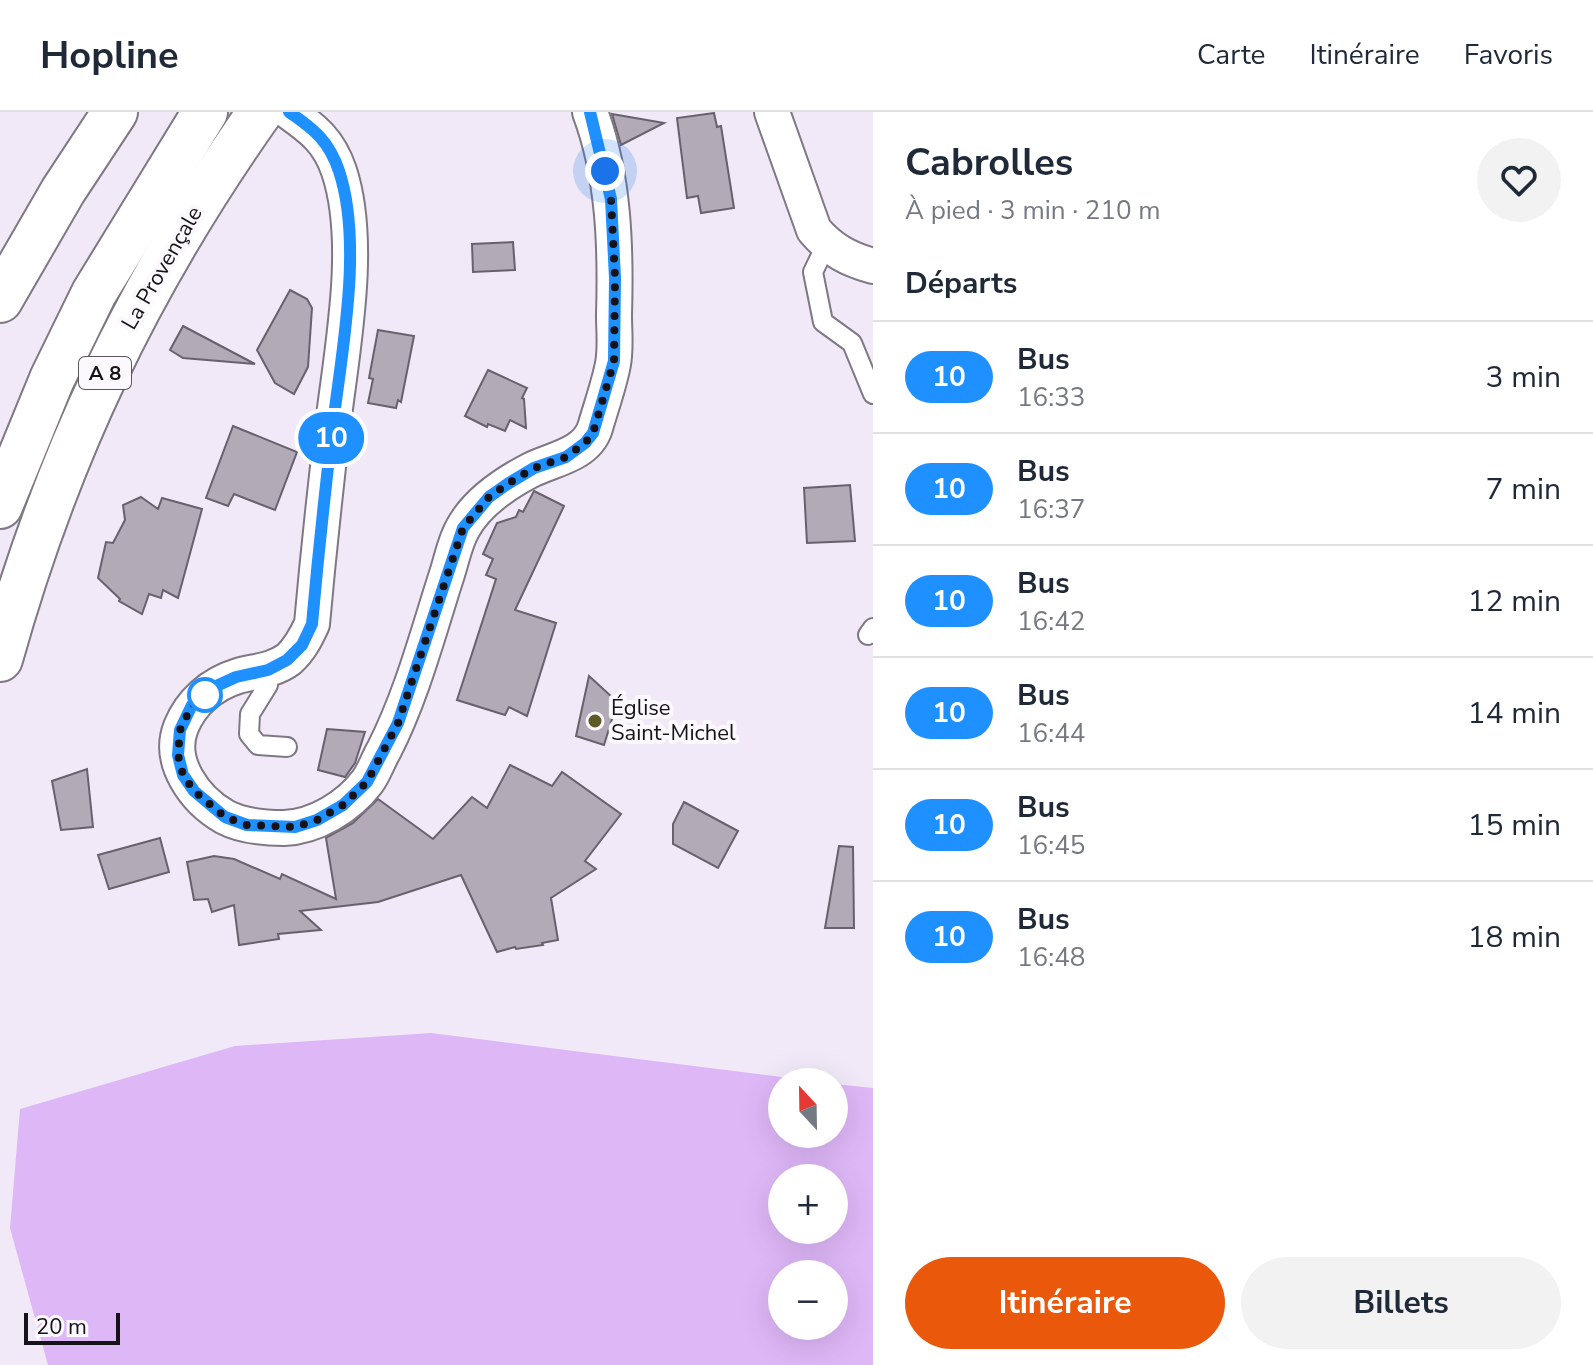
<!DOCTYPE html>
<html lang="fr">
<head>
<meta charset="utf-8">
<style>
	:root { --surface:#fff; --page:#f2f2f3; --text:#1f2937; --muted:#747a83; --line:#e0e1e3; --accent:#ea580c }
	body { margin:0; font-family:"Nunito Sans",sans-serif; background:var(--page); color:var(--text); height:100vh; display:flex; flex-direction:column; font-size:30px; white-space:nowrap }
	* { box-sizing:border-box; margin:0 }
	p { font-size:26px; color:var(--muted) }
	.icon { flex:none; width:44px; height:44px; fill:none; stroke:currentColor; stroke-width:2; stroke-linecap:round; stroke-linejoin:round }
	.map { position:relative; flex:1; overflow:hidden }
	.sheet { display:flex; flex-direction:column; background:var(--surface); width:720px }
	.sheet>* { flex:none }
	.badge { padding:0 16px; border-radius:26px; font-size:28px; line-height:52px }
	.needle { width:52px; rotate:338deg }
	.fabs { position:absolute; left:768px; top:956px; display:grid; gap:16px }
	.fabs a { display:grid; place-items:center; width:80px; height:80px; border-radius:50%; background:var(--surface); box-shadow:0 8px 32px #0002; font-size:40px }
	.scale { position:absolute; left:24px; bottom:20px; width:96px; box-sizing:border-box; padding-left:8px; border:4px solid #151317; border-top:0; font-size:22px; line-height:28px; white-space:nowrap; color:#151317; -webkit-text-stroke:6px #fcf9fe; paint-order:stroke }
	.you { position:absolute; width:40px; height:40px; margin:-20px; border:6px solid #fff; border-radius:50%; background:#1a73e8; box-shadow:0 0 0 12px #1a73e833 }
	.map>.badge { position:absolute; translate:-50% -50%; box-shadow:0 0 0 4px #fff }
	h2 { padding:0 32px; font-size:30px; line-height:72px }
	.round { display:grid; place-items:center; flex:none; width:84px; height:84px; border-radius:42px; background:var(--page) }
	.head { display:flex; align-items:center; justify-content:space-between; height:136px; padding:0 32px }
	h1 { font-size:38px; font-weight:700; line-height:60px }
	.primary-button { display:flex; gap:16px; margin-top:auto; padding:16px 32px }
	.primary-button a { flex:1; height:92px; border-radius:48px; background:var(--accent); color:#fff; font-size:32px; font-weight:700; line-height:92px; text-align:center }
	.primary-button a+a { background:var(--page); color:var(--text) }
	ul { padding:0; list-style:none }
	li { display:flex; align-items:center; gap:24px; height:112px; padding:0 32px; border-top:2px solid var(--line) }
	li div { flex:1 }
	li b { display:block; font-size:30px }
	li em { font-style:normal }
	li .badge { min-width:88px; font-weight:700; text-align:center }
	header { display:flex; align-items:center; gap:48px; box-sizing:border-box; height:112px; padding:0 40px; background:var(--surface); border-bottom:2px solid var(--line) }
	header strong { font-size:38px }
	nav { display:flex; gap:44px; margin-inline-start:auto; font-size:28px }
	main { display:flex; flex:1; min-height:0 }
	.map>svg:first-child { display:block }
	.green { fill:#deb7f7; fill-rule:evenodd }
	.building { fill:#b2aab7; stroke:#68616d; stroke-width:2 }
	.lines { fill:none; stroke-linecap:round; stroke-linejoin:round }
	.lane-casing { stroke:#7f7884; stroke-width:22 }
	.street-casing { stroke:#7f7884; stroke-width:38 }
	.secondary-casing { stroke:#7f7884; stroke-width:48 }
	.highway-casing { stroke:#7f7884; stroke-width:48 }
	.lane { stroke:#fff; stroke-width:18 }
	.street { stroke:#fff; stroke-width:34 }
	.secondary { stroke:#fff; stroke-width:44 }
	.highway { stroke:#fff; stroke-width:44 }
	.line-casing { stroke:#fff; stroke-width:18 }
	.line { stroke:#1e90ff; stroke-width:12 }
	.walk { stroke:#151317; stroke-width:8; stroke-dasharray:0 14.4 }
	.stop-dot { fill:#fff; stroke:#1e90ff; stroke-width:4 }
	.poi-dot { fill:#5e5a26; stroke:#fcf9fe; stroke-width:3 }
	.labels { text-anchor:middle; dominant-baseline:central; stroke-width:8; stroke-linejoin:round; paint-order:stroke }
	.shield { fill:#fcf9fe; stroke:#5a585c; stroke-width:2 }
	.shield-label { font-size:20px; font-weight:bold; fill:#151317 }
	.street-label { font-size:22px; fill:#151317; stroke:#fcf9fe }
	.poi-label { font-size:22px; fill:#151317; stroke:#fcf9fe; text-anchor:start }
</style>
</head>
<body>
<header>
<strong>Hopline</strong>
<nav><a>Carte</a><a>Itinéraire</a><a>Favoris</a></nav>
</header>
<main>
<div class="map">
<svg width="873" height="1253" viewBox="0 0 873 1253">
	<rect width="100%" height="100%" fill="#f1e9f7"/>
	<path class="green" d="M431,921L821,970H782V1022H834V972L873,976V1253H48L10,1116L20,997L235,934ZM782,1066H834V1118H782ZM782,1162H834V1214H782Z"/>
	<g class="building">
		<polygon points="714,1 717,15 721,14 734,96 701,101 698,84 687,86 677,6"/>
		<polygon points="612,2 664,11 621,33"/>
		<polygon points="513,130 515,158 473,160 472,132"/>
		<polygon points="290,178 307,187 312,196 308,255 294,282 275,271 257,238"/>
		<polygon points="183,214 255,252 183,246 170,238"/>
		<polygon points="378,218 414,224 401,290 398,288 396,296 368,291 373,267 369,266"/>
		<polygon points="488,258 527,276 522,286 524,287 526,316 510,308 505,319 488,312 487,315 465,304"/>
		<polygon points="233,314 297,340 275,398 234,382 228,394 206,386"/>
		<polygon points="850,373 855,429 807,431 804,376"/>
		<polygon points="534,379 564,394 515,498 556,511 527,604 509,595 505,603 457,588 496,467 486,463 493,447 483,442 497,411 516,405 519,398 523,400"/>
		<polygon points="141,385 158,397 162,386 202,397 178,486 163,478 161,486 149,482 142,502 119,489 120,487 98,466 106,430 113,431 125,408 123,393"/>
		<polygon points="589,564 612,585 616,594 604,633 576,624"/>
		<polygon points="327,617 365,620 355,651 345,665 318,658"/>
		<polygon points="510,653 552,674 562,660 621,702 585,749 596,757 551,786 558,828 542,831 543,833 516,837 515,835 497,840 461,763 378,790 300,799 321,818 278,822 279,827 239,833 234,793 212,800 208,787 194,788 187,750 214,744 234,747 280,767 282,762 336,787 326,726 353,711 378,687 433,727 472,685 487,696"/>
		<polygon points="87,657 93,715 61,718 52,669"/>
		<polygon points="684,690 738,719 718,756 673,732 673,712"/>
		<polygon points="160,726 169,760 109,777 98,743"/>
		<polygon points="839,734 853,735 854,816 825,816"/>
	</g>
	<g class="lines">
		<g class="lane-casing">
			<g id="lane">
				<polyline points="826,133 813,160 823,210 852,231 873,282"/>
				<polyline points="868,523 873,516"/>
				<polyline points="268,558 268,573 250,602 249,622 258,633 287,635"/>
			</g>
		</g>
		<g class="street-casing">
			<g id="street">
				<path d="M289,0C313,17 329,29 339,59C363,131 342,237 333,312C325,379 318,445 312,512C306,525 300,537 289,547C273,559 255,559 238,564C212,572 191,590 181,615C167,650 195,688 225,705C242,714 265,716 284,716C315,715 348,695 367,670C374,661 378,648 384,638C412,583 428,521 447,462C452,447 455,429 463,416C477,390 506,371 531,358C553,347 586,343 595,316C601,295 609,273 613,252C616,236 614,219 614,203C616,135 614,64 590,0"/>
				<path d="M772,0L814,118C831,138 848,147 873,154"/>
			</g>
		</g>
		<g class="secondary-casing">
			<polyline id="secondary" points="0,188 63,79 115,0"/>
		</g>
		<g class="highway-casing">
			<g id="highway">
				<polyline points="0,394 52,267 94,181 205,0"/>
				<path d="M0,547C57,343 138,173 260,0"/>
			</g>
		</g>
		<use href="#lane" class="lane"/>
		<use href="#street" class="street"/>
		<use href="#secondary" class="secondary"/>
		<use href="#highway" class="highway"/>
	</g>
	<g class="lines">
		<g class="line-casing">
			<path id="line" d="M289,0C314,17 329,29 339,59C363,131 342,238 333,312C325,379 318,445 312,512L302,533L287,548L268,558L236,565L212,576L192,593L180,618L178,643L183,663L194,679L225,705L247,713L295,715L317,708L343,693L367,670L398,611L463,416L489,385L509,371L534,356L566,345L585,331L593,321L614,249L615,166L611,87L590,0"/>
		</g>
		<use href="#line" class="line"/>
		<polyline class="walk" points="205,583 192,593 180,618 178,643 183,663 194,679 225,705 247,713 295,715 317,708 343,693 367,670 398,611 463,416 489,385 509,371 534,356 566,345 585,331 593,321 614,249 615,166 611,87 605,59"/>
	</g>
	<circle class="stop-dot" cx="205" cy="583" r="16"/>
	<circle class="poi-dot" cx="595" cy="609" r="8"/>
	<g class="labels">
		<rect class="shield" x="79" y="245" width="52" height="32" rx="6"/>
		<g class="shield-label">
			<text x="105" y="261">A 8</text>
		</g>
		<g class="street-label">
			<text transform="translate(162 156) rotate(-60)">La Provençale</text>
		</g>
		<g class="poi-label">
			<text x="611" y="596">Église<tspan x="611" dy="25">Saint-Michel</tspan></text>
		</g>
	</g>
</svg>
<div class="fabs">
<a><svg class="needle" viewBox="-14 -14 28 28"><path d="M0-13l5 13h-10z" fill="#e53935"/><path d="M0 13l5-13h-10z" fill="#747a83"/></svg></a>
<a>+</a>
<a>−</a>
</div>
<div class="scale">20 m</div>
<div class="you" style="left:605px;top:59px"></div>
<b class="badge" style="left:331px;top:326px;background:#1e90ff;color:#fff">10</b>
</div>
<section class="sheet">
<div class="head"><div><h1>Cabrolles</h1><p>À pied · 3 min · 210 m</p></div><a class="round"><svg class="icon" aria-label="heart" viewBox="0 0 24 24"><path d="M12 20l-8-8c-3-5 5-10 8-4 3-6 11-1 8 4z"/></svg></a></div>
<h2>Départs</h2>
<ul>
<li><span class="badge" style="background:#1e90ff;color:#fff">10</span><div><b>Bus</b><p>16:33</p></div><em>3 min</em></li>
<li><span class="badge" style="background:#1e90ff;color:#fff">10</span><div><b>Bus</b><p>16:37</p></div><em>7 min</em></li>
<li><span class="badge" style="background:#1e90ff;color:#fff">10</span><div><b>Bus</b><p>16:42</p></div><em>12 min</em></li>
<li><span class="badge" style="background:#1e90ff;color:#fff">10</span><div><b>Bus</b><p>16:44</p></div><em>14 min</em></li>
<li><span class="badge" style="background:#1e90ff;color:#fff">10</span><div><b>Bus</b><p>16:45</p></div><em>15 min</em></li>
<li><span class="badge" style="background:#1e90ff;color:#fff">10</span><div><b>Bus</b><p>16:48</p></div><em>18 min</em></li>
</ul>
<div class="primary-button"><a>Itinéraire</a><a>Billets</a></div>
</section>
</main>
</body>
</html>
